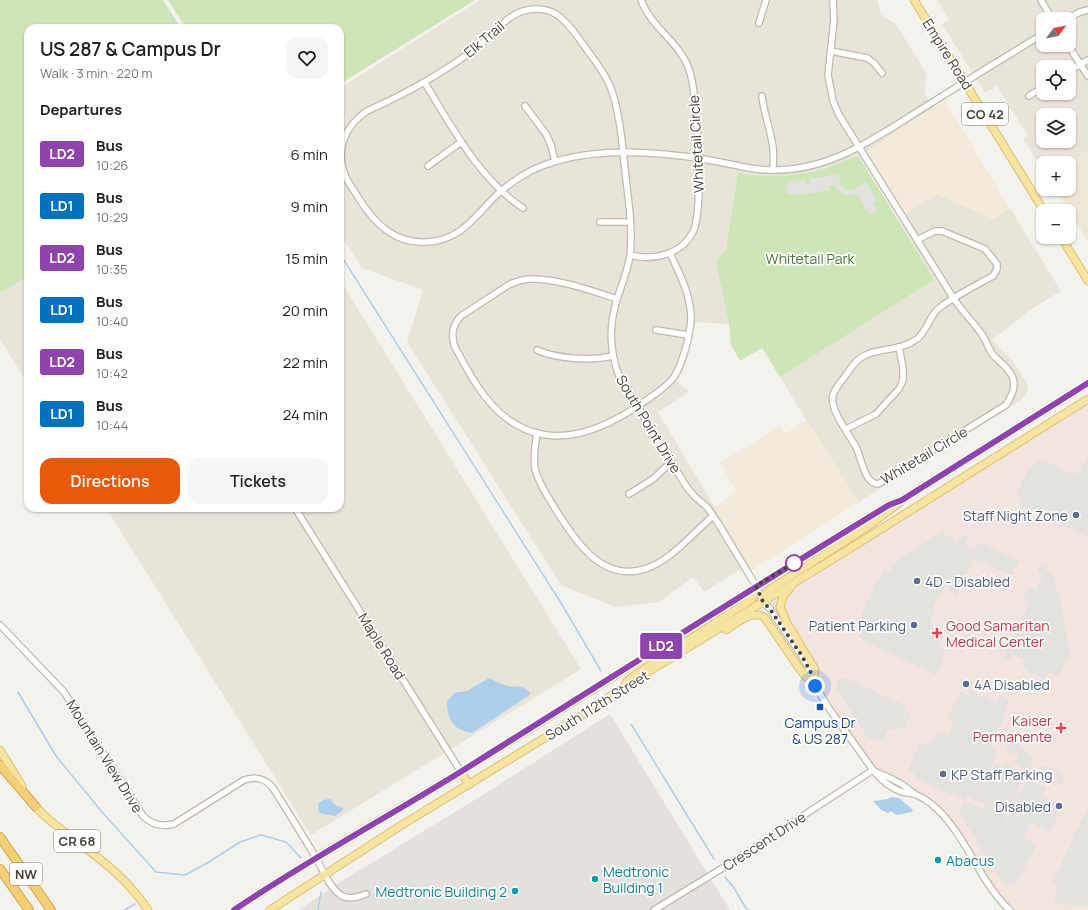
<!DOCTYPE html>
<html lang="en">
<head>
<meta charset="utf-8">
<style>
	:root { --surface:#fff; --page:#f6f6f6; --text:#202124; --muted:#757577; --accent:#ea580c }
	body { margin:0; font-family:Manrope,sans-serif; background:var(--page); color:var(--text); height:100vh; display:flex; flex-direction:column; font-size:15px; white-space:nowrap }
	* { box-sizing:border-box; margin:0 }
	p { font-size:13px; color:var(--muted) }
	.icon { flex:none; width:22px; height:22px; fill:none; stroke:currentColor; stroke-width:2; stroke-linecap:round; stroke-linejoin:round }
	.map { position:relative; flex:1; overflow:hidden }
	.side { position:absolute; left:24px; top:24px; width:320px; height:488px; display:flex; flex-direction:column; background:var(--surface); border-radius:12px; box-shadow:0 1px 3px #0004 }
	.side>* { flex:none }
	.badge { padding:0 8px; border-radius:3px; font-size:14px; line-height:26px }
	.needle { width:26px; rotate:58deg }
	.fabs { position:absolute; left:1036px; top:12px; display:grid; gap:8px }
	.fabs a { display:grid; place-items:center; width:40px; height:40px; border-radius:8px; background:var(--surface); box-shadow:0 1px 3px #0004; font-size:20px }
	.you { position:absolute; width:20px; height:20px; margin:-10px; border:3px solid #fff; border-radius:50%; background:#1a73e8; box-shadow:0 0 0 6px #1a73e833 }
	.map>.badge { position:absolute; translate:-50% -50%; box-shadow:0 0 0 2px #fff }
	h2 { padding:0 16px; font-size:15px; line-height:36px }
	.round { display:grid; place-items:center; flex:none; width:42px; height:42px; border-radius:12px; background:var(--page) }
	.overview { display:flex; align-items:center; justify-content:space-between; height:68px; padding:0 16px }
	h1 { font-size:19px; font-weight:600; line-height:30px }
	.cta { display:flex; gap:8px; margin-top:auto; padding:8px 16px }
	.cta a { flex:1; height:46px; border-radius:12px; background:var(--accent); color:#fff; font-size:16px; font-weight:600; line-height:46px; text-align:center }
	.cta a+a { background:var(--page); color:var(--text) }
	ul { padding:0; list-style:none }
	li { display:flex; align-items:center; gap:12px; height:52px; padding:0 16px }
	li div { flex:1 }
	li b { display:block; font-size:15px }
	li em { font-style:normal }
	li .badge { min-width:44px; font-weight:700; text-align:center }
	.map>svg:first-child { display:block }
	.residential { fill:#e8e4da; fill-rule:evenodd }
	.commercial { fill:#f4ead9 }
	.industrial { fill:#e4e1dd }
	.education { fill:#ece7d7 }
	.medical { fill:#f4e4e0 }
	.green { fill:#cee5b8 }
	.parking { fill:#e4e2df }
	.water { fill:#adcfeb }
	.lines { fill:none; stroke-linecap:round; stroke-linejoin:round }
	.stream { stroke:#adcfeb; stroke-width:1.5 }
	.minor-casing { stroke:#bfbaaf; stroke-width:8 }
	.major-casing { stroke:#dbc173; stroke-width:9 }
	.highway-casing { stroke:#d2a648; stroke-width:10 }
	.minor { stroke:#fff; stroke-width:5.5 }
	.major { stroke:#f7e3a2; stroke-width:7 }
	.highway { stroke:#f3d078; stroke-width:8 }
	.line-casing { stroke:#fff; stroke-width:9 }
	.line { stroke:#8e44ad; stroke-width:6 }
	.walk { stroke:#48433a; stroke-width:4; stroke-dasharray:0 7.2 }
	.service-dot { fill:#5c6f8a; stroke:#fff; stroke-width:1.5 }
	.stop-dot { fill:#fff; stroke:#8e44ad; stroke-width:2 }
	.health-dot { fill:#e0444e; stroke:#fff; stroke-width:1.5 }
	.transit-dot { fill:#1a4fb4; stroke:#fff; stroke-width:1.5 }
	.culture-dot { fill:#0f9aa8; stroke:#fff; stroke-width:1.5 }
	.labels { text-anchor:middle; dominant-baseline:central; stroke-width:3.5; stroke-linejoin:round; paint-order:stroke }
	.shield { fill:#fff; stroke:#7f7b75; stroke-width:1 }
	.shield-label { font-size:13px; font-weight:bold; fill:#48433a }
	.street-label { font-size:14px; fill:#48433a; stroke:#fff }
	.park-label { font-size:14px; fill:#477631; stroke:#fff }
	.service-label { font-size:14px; fill:#4e5e75; stroke:#fff; text-anchor:end }
	.health-label { font-size:14px; fill:#be3a42; stroke:#fff; text-anchor:start }
	.transit-label { font-size:14px; fill:#164399; stroke:#fff }
	.culture-label { font-size:14px; fill:#0d838f; stroke:#fff; text-anchor:start }
</style>
</head>
<body>
<div class="map">
<svg width="1088" height="910" viewBox="0 0 1088 910">
	<rect width="100%" height="100%" fill="#f4f2ec"/>
	<g class="residential">
		<polygon points="480,0 877,0 881,15 896,24 926,73 925,93 933,108 859,157 854,156 841,163 822,170 794,175 769,176 738,173 726,249 717,261 729,324 696,322 686,363 677,381 689,392 658,412 752,570 738,571 704,592 693,577 659,602 615,607 561,585 407,342 423,290 362,268 340,234 340,88"/>
		<path d="M937,0H1088V152L1063,163H1043V170L1023,139L1028,136L997,86L985,93L942,24L949,19ZM1043,19H1069V45H1043ZM1043,67H1069V93H1043ZM1043,115H1069V141H1043Z"/>
		<polygon points="937,194 994,219 1010,208 1061,291 1030,310 992,340 1012,360 1028,385 1027,391 1021,400 859,502 806,420 780,377 934,280 898,218"/>
		<polygon points="28,276 28,384 0,339 0,293"/>
		<polygon points="340,280 581,669 311,835 106,508 340,508"/>
	</g>
	<g class="commercial">
		<polygon points="945,101 1010,209 994,219 937,194 898,218 859,157 933,108"/>
		<polygon points="806,420 859,502 752,570 715,507 737,492 720,463 780,426 785,434"/>
	</g>
	<polygon class="industrial" points="610,714 730,910 299,910 332,887 473,801"/>
	<polygon class="education" points="1088,152 1088,241 1055,189 1069,189 1069,163 1063,163"/>
	<polygon class="medical" points="1088,399 1088,910 1010,910 954,830 931,804 885,783 828,707 811,673 763,602"/>
	<g class="green">
		<polygon points="0,0 163,0 181,28 28,28 28,276 0,293"/>
		<polygon points="168,0 475,0 340,84 340,28 186,28"/>
		<path d="M856,156L859,157L920,256L934,280L780,377L762,348L740,361L731,345L729,324L716,261L726,249L738,173C769,178 800,177 830,167C839,164 847,159 856,156Z"/>
	</g>
	<g class="parking">
		<polygon points="838,174 842,187 848,190 854,189 866,182 877,201 873,203 878,211 870,215 858,196 861,193 847,196 842,194 835,186 831,184 829,186 829,190 808,194 792,195 786,193 788,181 806,180 807,184 809,184 811,182 810,179"/>
		<polygon points="1088,455 1088,537 1019,505 1021,498 1018,494 1018,491 1022,482 1029,468 1040,460 1043,460 1078,476"/>
		<polygon points="943,531 946,537 951,534 954,539 958,541 962,534 968,537 964,544 975,549 978,542 1020,561 1016,568 1014,568 1011,575 974,558 957,596 948,591 950,589 945,586 942,593 940,593 933,608 935,609 930,619 944,652 942,663 936,675 864,641 860,637 860,633 854,631 871,594 878,579 885,570 889,573 892,570 895,571 891,565"/>
		<polygon points="1042,561 1050,567 1048,570 1055,579 1054,585 1059,592 1070,654 1061,672 1058,675 1055,675 1048,672 1044,679 1022,668 1025,660 1013,655 1009,663 1003,659 1029,604 1023,600 1029,586 1036,589 1043,575 1037,571"/>
		<polygon points="842,677 846,678 907,706 905,712 911,715 904,730 897,727 894,730 888,730 882,742 867,737 836,687 839,679"/>
		<polygon points="963,678 973,683 970,690 996,702 1000,695 1010,700 1007,707 1005,707 1007,709 1006,714 996,735 1003,739 1000,745 993,742 991,746 998,753 976,801 967,796 965,801 983,810 986,805 977,800 995,763 1003,767 1006,762 1013,770 1024,777 1005,820 1007,820 1027,778 1046,788 1043,796 1053,801 1055,804 1058,803 1063,805 1050,832 1030,823 1024,837 1033,842 1036,846 1021,875 1016,883 1011,885 1006,885 1002,882 960,814 962,805 965,801 915,778 914,773 908,770 920,742 927,746 935,735 941,731 948,735 954,723 947,719 960,692 967,695 969,691 959,686"/>
		<polygon points="1011,742 1015,746 1018,743 1034,760 1030,766 1031,769 1027,772 1015,762 1019,757 1015,752 1010,756 1004,748"/>
		<polygon points="1045,765 1054,769 1061,770 1060,775 1064,776 1062,786 1054,782 1055,777 1051,775 1048,783 1036,777 1039,768"/>
		<polygon points="1088,807 1088,906 1067,905 1056,903 1053,901 1058,886 1052,883"/>
	</g>
	<g class="water">
		<path d="M489,678C495,681 501,684 508,686C518,688 523,684 531,694L472,733C453,730 447,719 447,702L454,693L467,691Z"/>
		<polygon points="891,797 899,798 913,810 912,812 897,815 891,811 888,813 881,810 873,801 888,799"/>
		<polygon points="330,799 334,804 344,809 335,816 319,813 318,804 323,800"/>
	</g>
	<g class="lines">
		<g class="stream">
			<polyline points="340,254 561,603 601,671"/>
			<polyline points="18,692 56,756 102,812 156,872 185,875 209,862 240,842 261,835 286,842 301,858"/>
			<polyline points="631,724 714,859"/>
			<polyline points="725,877 734,888 747,910"/>
			<polyline points="124,910 135,904"/>
			<polyline points="318,910 321,892"/>
		</g>
		<g class="minor-casing">
			<g id="minor">
				<path d="M833,0L834,20L828,75L833,101L839,115L954,299C962,311 972,321 981,333C986,340 988,348 993,355C1000,362 1010,369 1013,378C1016,388 1011,397 1006,405L878,484C864,484 861,456 856,447C849,434 829,409 833,395C835,388 842,381 846,375C851,367 858,357 868,354C884,348 902,350 917,339C927,331 929,317 938,309C954,296 975,286 993,276L997,269V264L985,249L942,231H935L917,240"/>
				<polyline points="1041,0 1052,19"/>
				<polyline points="1067,19 1080,12 1088,10"/>
				<polyline points="759,23 766,0"/>
				<polyline points="1068,45 1088,76"/>
				<polyline points="831,51 867,58 874,63 882,73"/>
				<polyline points="1069,71 1088,60"/>
				<path d="M425,83C451,126 480,180 523,208"/>
				<path d="M762,96C764,114 771,131 773,148C774,156 773,163 773,170"/>
				<polyline points="1029,96 1043,87"/>
				<polyline points="525,106 546,134 551,145 555,161"/>
				<polyline points="428,166 461,142"/>
				<polyline points="600,222 630,222"/>
				<path d="M630,255C653,261 681,255 693,232C704,210 698,93 689,69C679,41 651,28 641,0"/>
				<path d="M617,299C593,291 556,278 530,279C523,279 516,282 510,284L461,316C453,325 451,333 454,345C467,370 485,404 509,420C553,451 601,431 641,404C652,396 666,388 674,377C683,363 690,335 691,319C691,295 680,275 670,253"/>
				<polyline points="656,330 688,335"/>
				<path d="M537,350C557,359 591,361 612,356"/>
				<polyline points="846,429 876,414 899,389 903,380 903,368 899,347"/>
				<path d="M537,433C535,445 533,457 535,469C539,484 548,497 556,510C574,539 600,580 641,570C668,564 692,534 713,516"/>
				<polyline points="629,494 653,479 671,462"/>
				<polyline points="295,508 461,772"/>
				<path d="M0,625L64,692L143,816C152,825 162,827 174,824L244,780C256,776 265,778 273,788C287,810 301,833 315,856C322,868 330,889 342,896C350,900 359,897 366,894"/>
				<path d="M873,771C887,776 903,783 914,794"/>
				<polyline points="654,910 726,866 873,770"/>
				<path d="M1010,910C1000,902 992,890 985,879C972,858 955,825 937,809C931,803 922,797 914,794C910,793 906,793 902,792C890,788 881,780 873,770L828,707L815,685L811,673L802,656L770,609L763,602L756,586L718,523L707,507L694,496L686,486L619,376C609,349 609,326 617,299C622,284 628,270 630,255C633,227 628,198 625,170C622,143 620,111 610,86C603,69 590,55 580,40C565,19 552,3 523,11C509,15 500,27 489,37C483,43 475,49 468,54C436,77 403,95 367,111C345,126 335,149 345,175C348,183 354,190 358,197C374,223 394,244 427,242C464,240 476,213 500,192C516,178 537,166 557,161C605,147 661,152 709,160C732,164 754,171 778,170C835,169 881,134 928,105C966,81 1005,57 1043,34"/>
			</g>
		</g>
		<g class="major-casing">
			<g id="major">
				<polyline points="914,0 1044,211"/>
				<polyline points="1061,237 1088,281"/>
				<polyline points="763,602 765,594 772,588 867,527 899,503"/>
				<path d="M726,630C736,624 752,608 765,618L799,668L806,677L814,680L815,669L787,623L780,607L783,596L791,587"/>
				<polyline points="626,682 635,675 752,599 756,586"/>
				<polyline points="0,750 22,786"/>
				<polyline points="461,772 469,785"/>
				<path d="M33,803C42,816 58,827 70,836C100,859 127,878 148,910"/>
				<path d="M234,910C308,860 386,817 462,771C605,683 746,592 889,505L902,500L1088,383"/>
				<polyline points="270,910 397,828 587,712 625,686 846,551 1088,399"/>
			</g>
		</g>
		<g class="highway-casing">
			<g id="highway">
				<polyline points="0,765 36,807"/>
				<polyline points="0,837 51,910"/>
				<polyline points="0,869 29,910"/>
			</g>
		</g>
		<use href="#minor" class="minor"/>
		<use href="#major" class="major"/>
		<use href="#highway" class="highway"/>
	</g>
	<g class="lines">
		<g class="line-casing">
			<path id="line" d="M234,910C308,860 386,818 462,771C604,682 746,592 889,505L902,500L1088,383"/>
		</g>
		<use href="#line" class="line"/>
		<polyline class="walk" points="794,563 799,560 756,586 763,602 770,609 802,656 811,673 815,686"/>
	</g>
	<g class="service-dot">
		<circle cx="1076" cy="515" r="4"/>
		<circle cx="917" cy="581" r="4"/>
		<circle cx="914" cy="625" r="4"/>
		<circle cx="966" cy="684" r="4"/>
		<circle cx="943" cy="774" r="4"/>
		<circle cx="1059" cy="806" r="4"/>
	</g>
	<circle class="stop-dot" cx="794" cy="563" r="8"/>
	<g class="health-dot">
		<path d="M935 627h4v4h4v4h-4v4h-4v-4h-4v-4h4z"/>
		<path d="M1059 722h4v4h4v4h-4v4h-4v-4h-4v-4h4z"/>
	</g>
	<rect class="transit-dot" x="816" y="703" width="8" height="8" rx="2"/>
	<g class="culture-dot">
		<circle cx="938" cy="860" r="4"/>
		<circle cx="595" cy="879" r="4"/>
		<circle cx="515" cy="891" r="4"/>
	</g>
	<g class="labels">
		<g class="shield">
			<rect x="962" y="103" width="46" height="22" rx="3"/>
			<rect x="54" y="830" width="46" height="22" rx="3"/>
			<rect x="10" y="863" width="32" height="22" rx="3"/>
		</g>
		<g class="shield-label">
			<text x="985" y="114">CO 42</text>
			<text x="77" y="841">CR 68</text>
			<text x="26" y="874">NW</text>
		</g>
		<g class="street-label">
			<text transform="translate(484 39) rotate(-40)">Elk Trail</text>
			<text transform="translate(948 54) rotate(58)">Empire Road</text>
			<text transform="translate(696 144) rotate(-93)">Whitetail Circle</text>
			<text transform="translate(649 424) rotate(59)">South Point Drive</text>
			<text transform="translate(924 455) rotate(-31)">Whitetail Circle</text>
			<text transform="translate(382 646) rotate(58)">Maple Road</text>
			<text transform="translate(597 705) rotate(-32)">South 112th Street</text>
			<text transform="translate(105 756) rotate(58)">Mountain View Drive</text>
			<text transform="translate(764 841) rotate(-33)">Crescent Drive</text>
		</g>
		<g class="park-label">
			<text x="810" y="258">Whitetail Park</text>
		</g>
		<g class="service-label">
			<text x="1068" y="515">Staff Night Zone</text>
			<text x="925" y="581" text-anchor="start">4D - Disabled</text>
			<text x="906" y="625">Patient Parking</text>
			<text x="974" y="684" text-anchor="start">4A Disabled</text>
			<text x="951" y="774" text-anchor="start">KP Staff Parking</text>
			<text x="1051" y="806">Disabled</text>
		</g>
		<g class="health-label">
			<text x="946" y="625">Good Samaritan<tspan x="946" dy="16">Medical Center</tspan></text>
			<text x="1052" y="720" text-anchor="end">Kaiser<tspan x="1052" dy="16">Permanente</tspan></text>
		</g>
		<g class="transit-label">
			<text x="820" y="722">Campus Dr<tspan x="820" dy="16">&amp; US 287</tspan></text>
		</g>
		<g class="culture-label">
			<text x="946" y="860">Abacus</text>
			<text x="603" y="871">Medtronic<tspan x="603" dy="16">Building 1</tspan></text>
			<text x="507" y="891" text-anchor="end">Medtronic Building 2</text>
		</g>
	</g>
</svg>
<div class="fabs">
<a><svg class="needle" viewBox="-14 -14 28 28"><path d="M0-13l5 13h-10z" fill="#e53935"/><path d="M0 13l5-13h-10z" fill="#757577"/></svg></a>
<a><svg class="icon" aria-label="locate" viewBox="0 0 24 24"><circle cx="12" cy="12" r="6"/><path d="M12 2v4M12 18v4M2 12h4M18 12h4"/></svg></a>
<a><svg class="icon" aria-label="layers" viewBox="0 0 24 24"><path d="M12 4l9 5-9 5-9-5zM3 14l9 5 9-5"/></svg></a>
<a>+</a>
<a>−</a>
</div>
<div class="you" style="left:815px;top:686px"></div>
<b class="badge" style="left:661px;top:646px;background:#8e44ad;color:#fff">LD2</b>
<section class="side">
<div class="overview"><div><h1>US 287 &amp; Campus Dr</h1><p>Walk · 3 min · 220 m</p></div><a class="round"><svg class="icon" aria-label="heart" viewBox="0 0 24 24"><path d="M12 20l-8-8c-3-5 5-10 8-4 3-6 11-1 8 4z"/></svg></a></div>
<h2>Departures</h2>
<ul>
<li><span class="badge" style="background:#8e44ad;color:#fff">LD2</span><div><b>Bus</b><p>10:26</p></div><em>6 min</em></li>
<li><span class="badge" style="background:#0072bc;color:#fff">LD1</span><div><b>Bus</b><p>10:29</p></div><em>9 min</em></li>
<li><span class="badge" style="background:#8e44ad;color:#fff">LD2</span><div><b>Bus</b><p>10:35</p></div><em>15 min</em></li>
<li><span class="badge" style="background:#0072bc;color:#fff">LD1</span><div><b>Bus</b><p>10:40</p></div><em>20 min</em></li>
<li><span class="badge" style="background:#8e44ad;color:#fff">LD2</span><div><b>Bus</b><p>10:42</p></div><em>22 min</em></li>
<li><span class="badge" style="background:#0072bc;color:#fff">LD1</span><div><b>Bus</b><p>10:44</p></div><em>24 min</em></li>
</ul>
<div class="cta"><a>Directions</a><a>Tickets</a></div>
</section>
</div>
</body>
</html>
